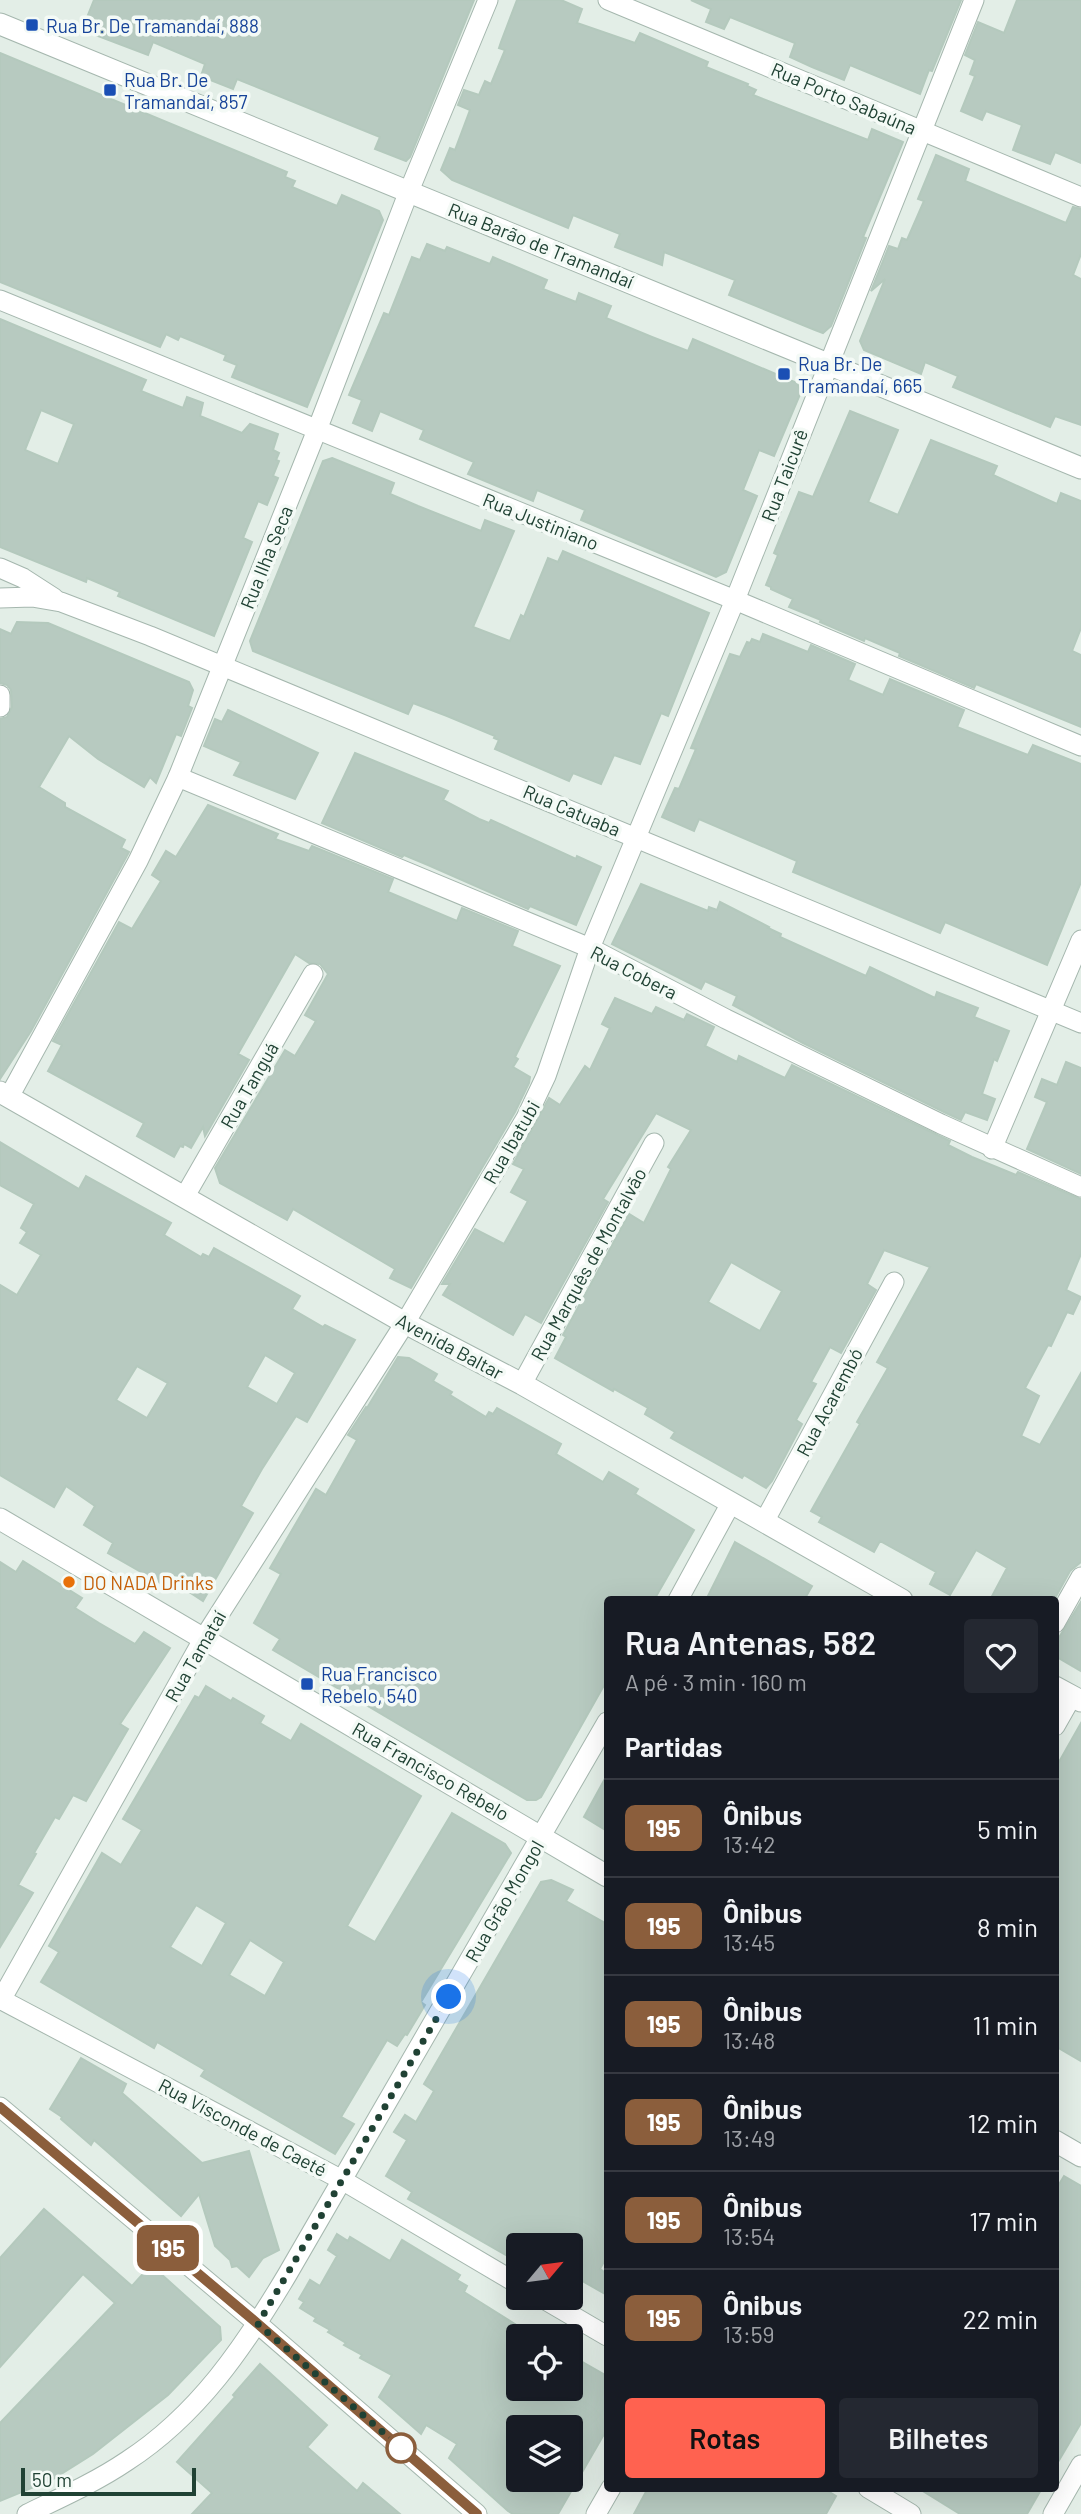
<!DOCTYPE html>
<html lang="pt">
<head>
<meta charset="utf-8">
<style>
	:root { --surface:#171b24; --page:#242831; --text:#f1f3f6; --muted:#9ea1a6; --line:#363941; --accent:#ff6250 }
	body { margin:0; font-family:Barlow,sans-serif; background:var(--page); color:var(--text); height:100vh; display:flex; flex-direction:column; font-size:26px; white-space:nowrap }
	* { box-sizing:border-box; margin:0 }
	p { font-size:23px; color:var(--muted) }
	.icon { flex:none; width:38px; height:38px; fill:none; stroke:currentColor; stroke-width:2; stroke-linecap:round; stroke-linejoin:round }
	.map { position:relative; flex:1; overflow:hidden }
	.drawer { position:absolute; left:604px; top:1596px; width:455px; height:896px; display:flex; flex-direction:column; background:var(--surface); border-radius:7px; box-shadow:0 7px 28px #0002 }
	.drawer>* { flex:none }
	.badge { padding:0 14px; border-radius:10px; font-size:24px; line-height:46px }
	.needle { width:46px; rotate:61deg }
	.controls { position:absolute; left:506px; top:2233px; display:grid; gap:14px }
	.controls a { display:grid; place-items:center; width:77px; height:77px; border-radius:7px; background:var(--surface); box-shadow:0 7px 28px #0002; font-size:35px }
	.scale { position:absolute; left:21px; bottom:18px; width:175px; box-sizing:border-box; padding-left:7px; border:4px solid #204234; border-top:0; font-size:19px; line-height:24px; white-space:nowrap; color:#204234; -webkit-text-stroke:5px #f4faf6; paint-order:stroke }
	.you { position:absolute; width:35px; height:35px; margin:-18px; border:5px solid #fff; border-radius:50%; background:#1a73e8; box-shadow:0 0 0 10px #1a73e833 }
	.map>.badge { position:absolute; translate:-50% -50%; box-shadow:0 0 0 4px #fff }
	h2 { padding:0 21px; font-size:26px; line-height:63px }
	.round { display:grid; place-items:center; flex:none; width:74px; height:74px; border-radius:7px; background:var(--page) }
	.head { display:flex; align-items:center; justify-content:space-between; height:119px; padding:0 21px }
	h1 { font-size:33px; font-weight:600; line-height:52px }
	.action { display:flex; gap:14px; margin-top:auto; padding:14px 21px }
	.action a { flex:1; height:80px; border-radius:7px; background:var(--accent); color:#111; font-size:28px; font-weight:600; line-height:80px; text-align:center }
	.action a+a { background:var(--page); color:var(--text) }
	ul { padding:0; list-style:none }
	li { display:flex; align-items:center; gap:21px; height:98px; padding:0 21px; border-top:2px solid var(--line) }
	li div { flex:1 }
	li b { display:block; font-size:26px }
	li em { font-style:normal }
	li .badge { min-width:77px; font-weight:700; text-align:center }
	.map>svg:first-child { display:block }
	.building { fill:#b7cac0; stroke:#b4c9bd; stroke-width:2; fill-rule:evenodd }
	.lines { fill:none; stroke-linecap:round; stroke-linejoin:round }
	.minor-casing { stroke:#a5b7ae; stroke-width:21 }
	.tertiary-casing { stroke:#a5b7ae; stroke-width:23 }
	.minor { stroke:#fff; stroke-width:19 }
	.tertiary { stroke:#fff; stroke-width:21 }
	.line-casing { stroke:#fff; stroke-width:16 }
	.line { stroke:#8b5e3c; stroke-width:10 }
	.walk { stroke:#204234; stroke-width:7; stroke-dasharray:0 12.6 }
	.transit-dot { fill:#1a4fb4; stroke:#f4faf6; stroke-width:2.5 }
	.food-dot { fill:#e8710a; stroke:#f4faf6; stroke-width:2.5 }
	.stop-dot { fill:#fff; stroke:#8b5e3c; stroke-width:3.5 }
	.labels { text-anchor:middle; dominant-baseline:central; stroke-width:7; stroke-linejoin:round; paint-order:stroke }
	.transit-label { font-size:19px; fill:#164399; stroke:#f4faf6; text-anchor:start }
	.street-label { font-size:19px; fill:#204234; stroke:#f4faf6 }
	.food-label { font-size:19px; fill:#c56008; stroke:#f4faf6; text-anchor:start }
</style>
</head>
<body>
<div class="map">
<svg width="1081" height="2514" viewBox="0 0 1081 2514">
	<rect width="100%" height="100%" fill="#e3eee7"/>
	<g class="building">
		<polygon points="94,0 474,0 410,157 406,161 375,149 380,137 237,79 233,89 213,81 201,76 205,64 153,42 148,55 82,30"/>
		<polygon points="517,0 561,0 582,9 577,23 635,43 640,33 708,62 706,67 748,84 747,86 756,90 753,95 868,140 872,129 903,142 863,237 866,238 831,326 823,333 815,330 729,295 735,280 664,252 662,265 615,247 620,234 573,215 568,228 452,180 441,170 450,148 455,150 470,110 458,105 464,90 479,95 485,81 491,84 505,50 499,48 501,42"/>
		<polygon points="691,0 961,0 932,71 929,70 920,94 850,65 844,80 812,67 790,57 795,43 730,17 724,29 706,22 711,9"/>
		<polygon points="1017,0 1081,0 1081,163 1055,152 1050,164 1013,150 1022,125 986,111 982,120 961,111 975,76 970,74 975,60 965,55 978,22 1004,33"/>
		<polygon points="0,53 287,172 285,177 295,181 292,187 337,206 342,195 379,211 383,220 307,407 232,377 237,365 224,360 226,355 207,347 180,336 178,340 166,334 160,347 0,282"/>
		<polygon points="936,155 969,169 965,181 1066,223 1073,207 1081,209 1081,254 1073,275 1081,279 1081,425 1055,416 1050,427 953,387 958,376 925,362 921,374 864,350 860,341 885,279 871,291 889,246 898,249 902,238 907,240 924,201 918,199"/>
		<polygon points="427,244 445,251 447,247 490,264 493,257 547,280 543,289 576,302 579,293 611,306 606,318 652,337 688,351 693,339 797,383 801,392 774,456 759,450 743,490 757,496 726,572 716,577 581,520 585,510 537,490 533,501 468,474 474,462 420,439 424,430 380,411 372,431 353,423 362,400 349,395 384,313 389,315 412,257 420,260"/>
		<path d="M0,319L146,380L141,391L183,408L187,397L203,403L200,416L242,433L250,424L278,434L273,450L279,453L276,460L279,461L273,476L278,478L267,505L258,501L243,538L252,542L214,636L118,596L120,592L87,578L86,582L0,547ZM41,410L74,424L58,464L25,450Z"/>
		<polygon points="850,411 898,430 868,502 898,515 931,440 997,466 993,475 1057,504 1061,493 1081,501 1081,628 1072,651 1081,655 1081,727 976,684 974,688 899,656 900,653 865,638 864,641 820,622 821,620 789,607 793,599 771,589 771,587 766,585 778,555 774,553 799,492 813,497"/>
		<polygon points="332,458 394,483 390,494 418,506 481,531 485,520 514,531 473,627 510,641 521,615 524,617 548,558 558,562 563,551 709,613 668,716 661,713 640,764 614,755 601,784 573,773 569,781 495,749 499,740 494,738 495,736 447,716 413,703 408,714 253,651 250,641 306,503 323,461"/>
		<polygon points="17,622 48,623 189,682 193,690 188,706 192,708 181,736 176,734 156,783 150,777 144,787 98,759 69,736 39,787 65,803 65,807 125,840 121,848 129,852 31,1031 0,1079 0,719 7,717 12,707 11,690 7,685 0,683 0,629 11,634"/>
		<polygon points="763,634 808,652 811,645 855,664 848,680 883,695 890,679 964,710 957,727 1028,755 1033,745 1081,764 1081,882 1047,965 945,922 940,933 793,872 797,861 699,819 694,831 662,817 675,788 679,789 696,749 691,748 730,654 740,657 747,642 750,643 752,639 760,642"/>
		<polygon points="228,710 318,753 295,799 234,775 241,762 204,746 215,719 222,722"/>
		<polygon points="355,753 448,791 443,800 479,819 489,823 491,820 576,859 577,856 601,867 576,925 530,906 528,909 428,865 404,855 402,857 322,823"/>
		<polygon points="208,805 278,834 275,839 309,851 312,846 393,879 388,892 457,921 462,908 518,931 512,946 560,966 515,1057 518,1059 513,1067 530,1077 529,1083 515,1112 411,1288 390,1278 395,1269 293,1209 287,1220 220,1183 215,1168 285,1050 295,1056 316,1021 305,1015 328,974 320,964 309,963 295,954 238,1054 249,1060 205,1136 203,1127 191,1148 184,1144 183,1147 180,1146 174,1157 137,1136 144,1123 48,1071 62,1045 53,1041 119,922 132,929 161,881 152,875 166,851 176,857"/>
		<polygon points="641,884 708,911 709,907 717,910 720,902 769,927 768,928 781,934 780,937 866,976 870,967 935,998 937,992 978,1008 974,1017 1009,1031 997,1061 994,1059 982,1094 995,1099 987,1120 965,1112 961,1120 946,1113 803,1043 733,1005 737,996 705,981 701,989 612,944"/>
		<path d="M615,998L652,1014L656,1007L684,1020L687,1014L714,1027L705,1046L737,1062L739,1056L785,1078L792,1065L950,1141L948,1145L972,1157L1016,1175L1018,1172L1081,1199V1254L1066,1290L1081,1297L1073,1314L1067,1312L1051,1346L1048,1345L1025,1388L1039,1396L1021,1436L1040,1445L1081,1373V1562L1070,1571L1054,1600H990L1007,1568L976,1550L950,1595L930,1584L936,1572L880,1541L874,1552L819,1522L822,1517L811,1511L860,1424L857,1422L888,1368L877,1362L930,1267L884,1250L867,1284L876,1290L841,1353L830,1347L811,1382L816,1384L796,1420L802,1424L772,1481L766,1488L744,1475L742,1478L671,1438L675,1432L645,1414L648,1408L614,1389L613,1391L555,1358L566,1337L563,1335L629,1214L644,1223L671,1169L668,1167L691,1130L656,1113L603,1199L608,1202L541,1323L525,1314L513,1335L443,1295L450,1284H442L475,1229L504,1244L528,1201L511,1192L524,1169L513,1164L549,1098L560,1105L585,1066L590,1070L610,1028L602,1024ZM731,1262L782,1291L760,1331L708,1302Z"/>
		<polygon points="1066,1062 1081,1068 1081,1174 1027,1149 1047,1102 1035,1097 1042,1079 1057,1085"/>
		<path d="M0,1142L79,1189L86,1176L171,1223L164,1235L201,1257L203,1254L209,1257L214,1248L300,1296L292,1309L323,1327L325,1325L355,1340L307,1422L296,1416L262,1469L241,1506L253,1513L203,1601L180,1586L176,1592L108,1553L113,1543L84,1525L95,1506L66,1486L54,1507L0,1475V1285L17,1295L41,1255L20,1243L27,1232L21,1228L34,1204L0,1185ZM265,1355L295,1373L277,1404L247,1387ZM137,1366L168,1383L147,1418L116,1400Z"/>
		<polygon points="398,1357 409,1358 437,1374 433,1381 452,1392 450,1395 486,1417 489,1412 493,1414 497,1408 561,1444 556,1454 603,1482 609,1472 638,1489 635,1494 694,1530 654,1600 607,1600 607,1680 541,1797 536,1800 527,1800 273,1650 280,1639 254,1623 281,1574 270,1568 316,1489 326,1495 357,1440 348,1435 366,1407 367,1408"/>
		<polygon points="735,1542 812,1586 804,1600 706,1600"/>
		<polygon points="23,1561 82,1598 75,1608 99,1623 135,1644 144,1632 170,1648 120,1724 128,1729 86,1801 73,1795 59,1819 55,1817 34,1853 36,1854 18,1885 33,1893 0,1947 0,1562 16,1572"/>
		<polygon points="1081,1602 1081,1671 1055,1656 1055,1644"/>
		<path d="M206,1686L231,1701L233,1698L264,1716L260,1723L291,1741L301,1724L421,1796L347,1926L375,1942L452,1813L505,1844L511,1853L421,2002L425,2005L407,2035L405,2034L397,2046L387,2040L341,2117L354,2124L335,2154L201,2076L205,2070L157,2042L154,2048L41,1982L59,1952L49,1946L102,1853L121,1865L142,1830L123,1819L195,1696L199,1698ZM196,1905L226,1923L202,1966L170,1947ZM250,1940L284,1962L265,1996L229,1975Z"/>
		<polygon points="1081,1723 1081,2061 1055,2046 1055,1769"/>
		<polygon points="607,1775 607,1831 584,1817"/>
		<polygon points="551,1880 573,1890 566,1901 607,1924 607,2256 600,2269 607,2274 607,2295 570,2274 570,2245 518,2245 518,2262 408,2199 412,2192 386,2176 407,2140 394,2132 405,2115 416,2122 434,2091 424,2084 541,1882"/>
		<polygon points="81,2058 126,2084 122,2093 202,2163 249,2151 279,2250 263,2258 249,2277 237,2266 232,2267 230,2260 215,2246 199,2194 181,2216 94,2140 91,2145 61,2119 62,2117 50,2109"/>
		<polygon points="1064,2176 1081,2186 1081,2423 1055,2467 1055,2191"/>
		<polygon points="44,2209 132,2286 151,2265 220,2327 221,2340 168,2395 93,2454 53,2479 0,2501 0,2423 115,2303 83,2274 0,2367 0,2258"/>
		<path d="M337,2234L348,2241L350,2237L390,2261L402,2240L460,2275L457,2280L467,2286L464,2292L518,2326V2389H570V2355L607,2376V2429L558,2514H513L508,2511L449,2458L457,2444L426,2425L421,2434L379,2397L392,2375L360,2358L362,2355L344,2345L346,2343L328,2332L330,2330L314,2321L316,2318L300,2308L304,2302L299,2299L310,2280L320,2286L337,2256L328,2250ZM518,2427H570V2480H518Z"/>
		<polygon points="260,2364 327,2425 307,2447 357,2491 363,2483 400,2514 192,2514 212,2493 177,2462 235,2397 233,2395"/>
		<polygon points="648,2488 823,2488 836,2496 826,2514 634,2514"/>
		<polygon points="918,2488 1042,2488 1027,2514 960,2514"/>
	</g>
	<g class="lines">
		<g class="minor-casing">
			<g id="minor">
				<polyline points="608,0 1081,197"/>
				<polyline points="0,300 735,600 1081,746"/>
				<polyline points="0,568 23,578 54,598"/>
				<polyline points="0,598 32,597 61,602 150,636 1081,1023"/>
				<polyline points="0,695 0,707"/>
				<polyline points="178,777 590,948 726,1019 941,1124 1081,1187"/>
				<polyline points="9,1097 138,861 178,777 317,430 409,191 488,0"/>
				<polyline points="992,1149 1081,940"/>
				<polyline points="185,1196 313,974"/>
				<polyline points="522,1384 654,1143"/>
				<polyline points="764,1522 894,1282"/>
				<polyline points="678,1600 731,1503"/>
				<polyline points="1055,1623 1081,1577"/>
				<polyline points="1055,1726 1072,1696"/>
				<polyline points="0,1999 342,2180 518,2284"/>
				<polyline points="1,2000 204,1638 405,1323 526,1118 546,1076 590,948 735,600 974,0"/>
				<polyline points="0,2107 258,2324 477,2514"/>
				<polyline points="542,2298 607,2336"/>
				<polyline points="868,2488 911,2514"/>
				<path d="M27,2514C60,2498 96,2482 127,2461C198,2415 244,2347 287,2275L607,1722"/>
				<polyline points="596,2514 611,2488"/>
				<polyline points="1053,2514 1081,2465"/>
			</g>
		</g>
		<g class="tertiary-casing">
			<g id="tertiary">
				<polyline points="0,24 1081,468"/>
				<polyline points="0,1092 405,1323 522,1384 902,1600"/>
				<polyline points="0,1519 607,1876"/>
				<polyline points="1055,1687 1081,1701"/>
				<polyline points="1055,2141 1081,2156"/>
			</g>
		</g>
		<use href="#minor" class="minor"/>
		<use href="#tertiary" class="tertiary"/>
	</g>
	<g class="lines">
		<g class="line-casing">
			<polyline id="line" points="0,2107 258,2324 477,2514"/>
		</g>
		<use href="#line" class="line"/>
		<polyline class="walk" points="401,2448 258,2324 449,1997"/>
	</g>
	<g class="transit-dot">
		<rect x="25" y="18" width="14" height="14" rx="3.5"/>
		<rect x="103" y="83" width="14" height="14" rx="3.5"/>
		<rect x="777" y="367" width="14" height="14" rx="3.5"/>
		<rect x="300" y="1677" width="14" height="14" rx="3.5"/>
	</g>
	<circle class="food-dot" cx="69" cy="1582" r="7"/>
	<circle class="stop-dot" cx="401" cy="2448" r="14"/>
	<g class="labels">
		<g class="transit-label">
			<text x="46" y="25">Rua Br. De Tramandaí, 888</text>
			<text x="124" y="79">Rua Br. De<tspan x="124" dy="22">Tramandaí, 857</tspan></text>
			<text x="798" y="363">Rua Br. De<tspan x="798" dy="22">Tramandaí, 665</tspan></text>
			<text x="321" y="1673">Rua Francisco<tspan x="321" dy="22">Rebelo, 540</tspan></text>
		</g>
		<g class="street-label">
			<text transform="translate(844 98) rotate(23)">Rua Porto Sabaúna</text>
			<text transform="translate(541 245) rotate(22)">Rua Barão de Tramandaí</text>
			<text transform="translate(784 475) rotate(-69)">Rua Taicurê</text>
			<text transform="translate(541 521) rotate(22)">Rua Justiniano</text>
			<text transform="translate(266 557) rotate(-68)">Rua Ilha Seca</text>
			<text transform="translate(572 810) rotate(23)">Rua Catuaba</text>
			<text transform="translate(634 972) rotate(27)">Rua Cobera</text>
			<text transform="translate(249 1085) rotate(-60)">Rua Tanguá</text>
			<text transform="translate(511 1142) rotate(-60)">Rua Ibatubi</text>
			<text transform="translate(588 1264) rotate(-61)">Rua Marquês de Montalvão</text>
			<text transform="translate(450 1346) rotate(28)">Avenida Baltar</text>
			<text transform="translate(829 1402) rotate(-62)">Rua Acarembó</text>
			<text transform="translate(195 1656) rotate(-60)">Rua Tamataí</text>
			<text transform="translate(431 1771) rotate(30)">Rua Francisco Rebelo</text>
			<text transform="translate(504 1901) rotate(-60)">Rua Grão Mongol</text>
			<text transform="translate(243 2127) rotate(28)">Rua Visconde de Caeté</text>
		</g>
		<g class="food-label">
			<text x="83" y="1582">DO NADA Drinks</text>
		</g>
	</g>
</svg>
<div class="controls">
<a><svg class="needle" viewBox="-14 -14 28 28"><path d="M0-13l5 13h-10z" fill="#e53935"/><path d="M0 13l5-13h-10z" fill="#9ea1a6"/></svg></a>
<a><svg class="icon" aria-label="locate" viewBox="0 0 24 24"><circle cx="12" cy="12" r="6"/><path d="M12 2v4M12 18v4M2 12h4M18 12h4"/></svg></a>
<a><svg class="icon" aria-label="layers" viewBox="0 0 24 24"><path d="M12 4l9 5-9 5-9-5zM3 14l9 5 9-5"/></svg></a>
</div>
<div class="scale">50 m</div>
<div class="you" style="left:449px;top:1997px"></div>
<b class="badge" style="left:168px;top:2248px;background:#8b5e3c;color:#fff">195</b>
<section class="drawer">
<div class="head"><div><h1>Rua Antenas, 582</h1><p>A pé · 3 min · 160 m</p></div><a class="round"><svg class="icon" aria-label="heart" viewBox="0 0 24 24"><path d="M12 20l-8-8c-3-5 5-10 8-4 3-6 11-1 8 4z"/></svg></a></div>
<h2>Partidas</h2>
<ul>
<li><span class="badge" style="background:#8b5e3c;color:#fff">195</span><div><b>Ônibus</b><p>13:42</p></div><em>5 min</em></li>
<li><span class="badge" style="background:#8b5e3c;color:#fff">195</span><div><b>Ônibus</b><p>13:45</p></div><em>8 min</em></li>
<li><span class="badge" style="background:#8b5e3c;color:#fff">195</span><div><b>Ônibus</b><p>13:48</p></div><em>11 min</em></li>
<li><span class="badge" style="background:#8b5e3c;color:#fff">195</span><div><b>Ônibus</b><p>13:49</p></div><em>12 min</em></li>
<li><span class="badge" style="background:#8b5e3c;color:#fff">195</span><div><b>Ônibus</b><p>13:54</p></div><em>17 min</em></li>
<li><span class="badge" style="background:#8b5e3c;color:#fff">195</span><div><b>Ônibus</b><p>13:59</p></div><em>22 min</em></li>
</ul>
<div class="action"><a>Rotas</a><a>Bilhetes</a></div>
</section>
</div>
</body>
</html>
